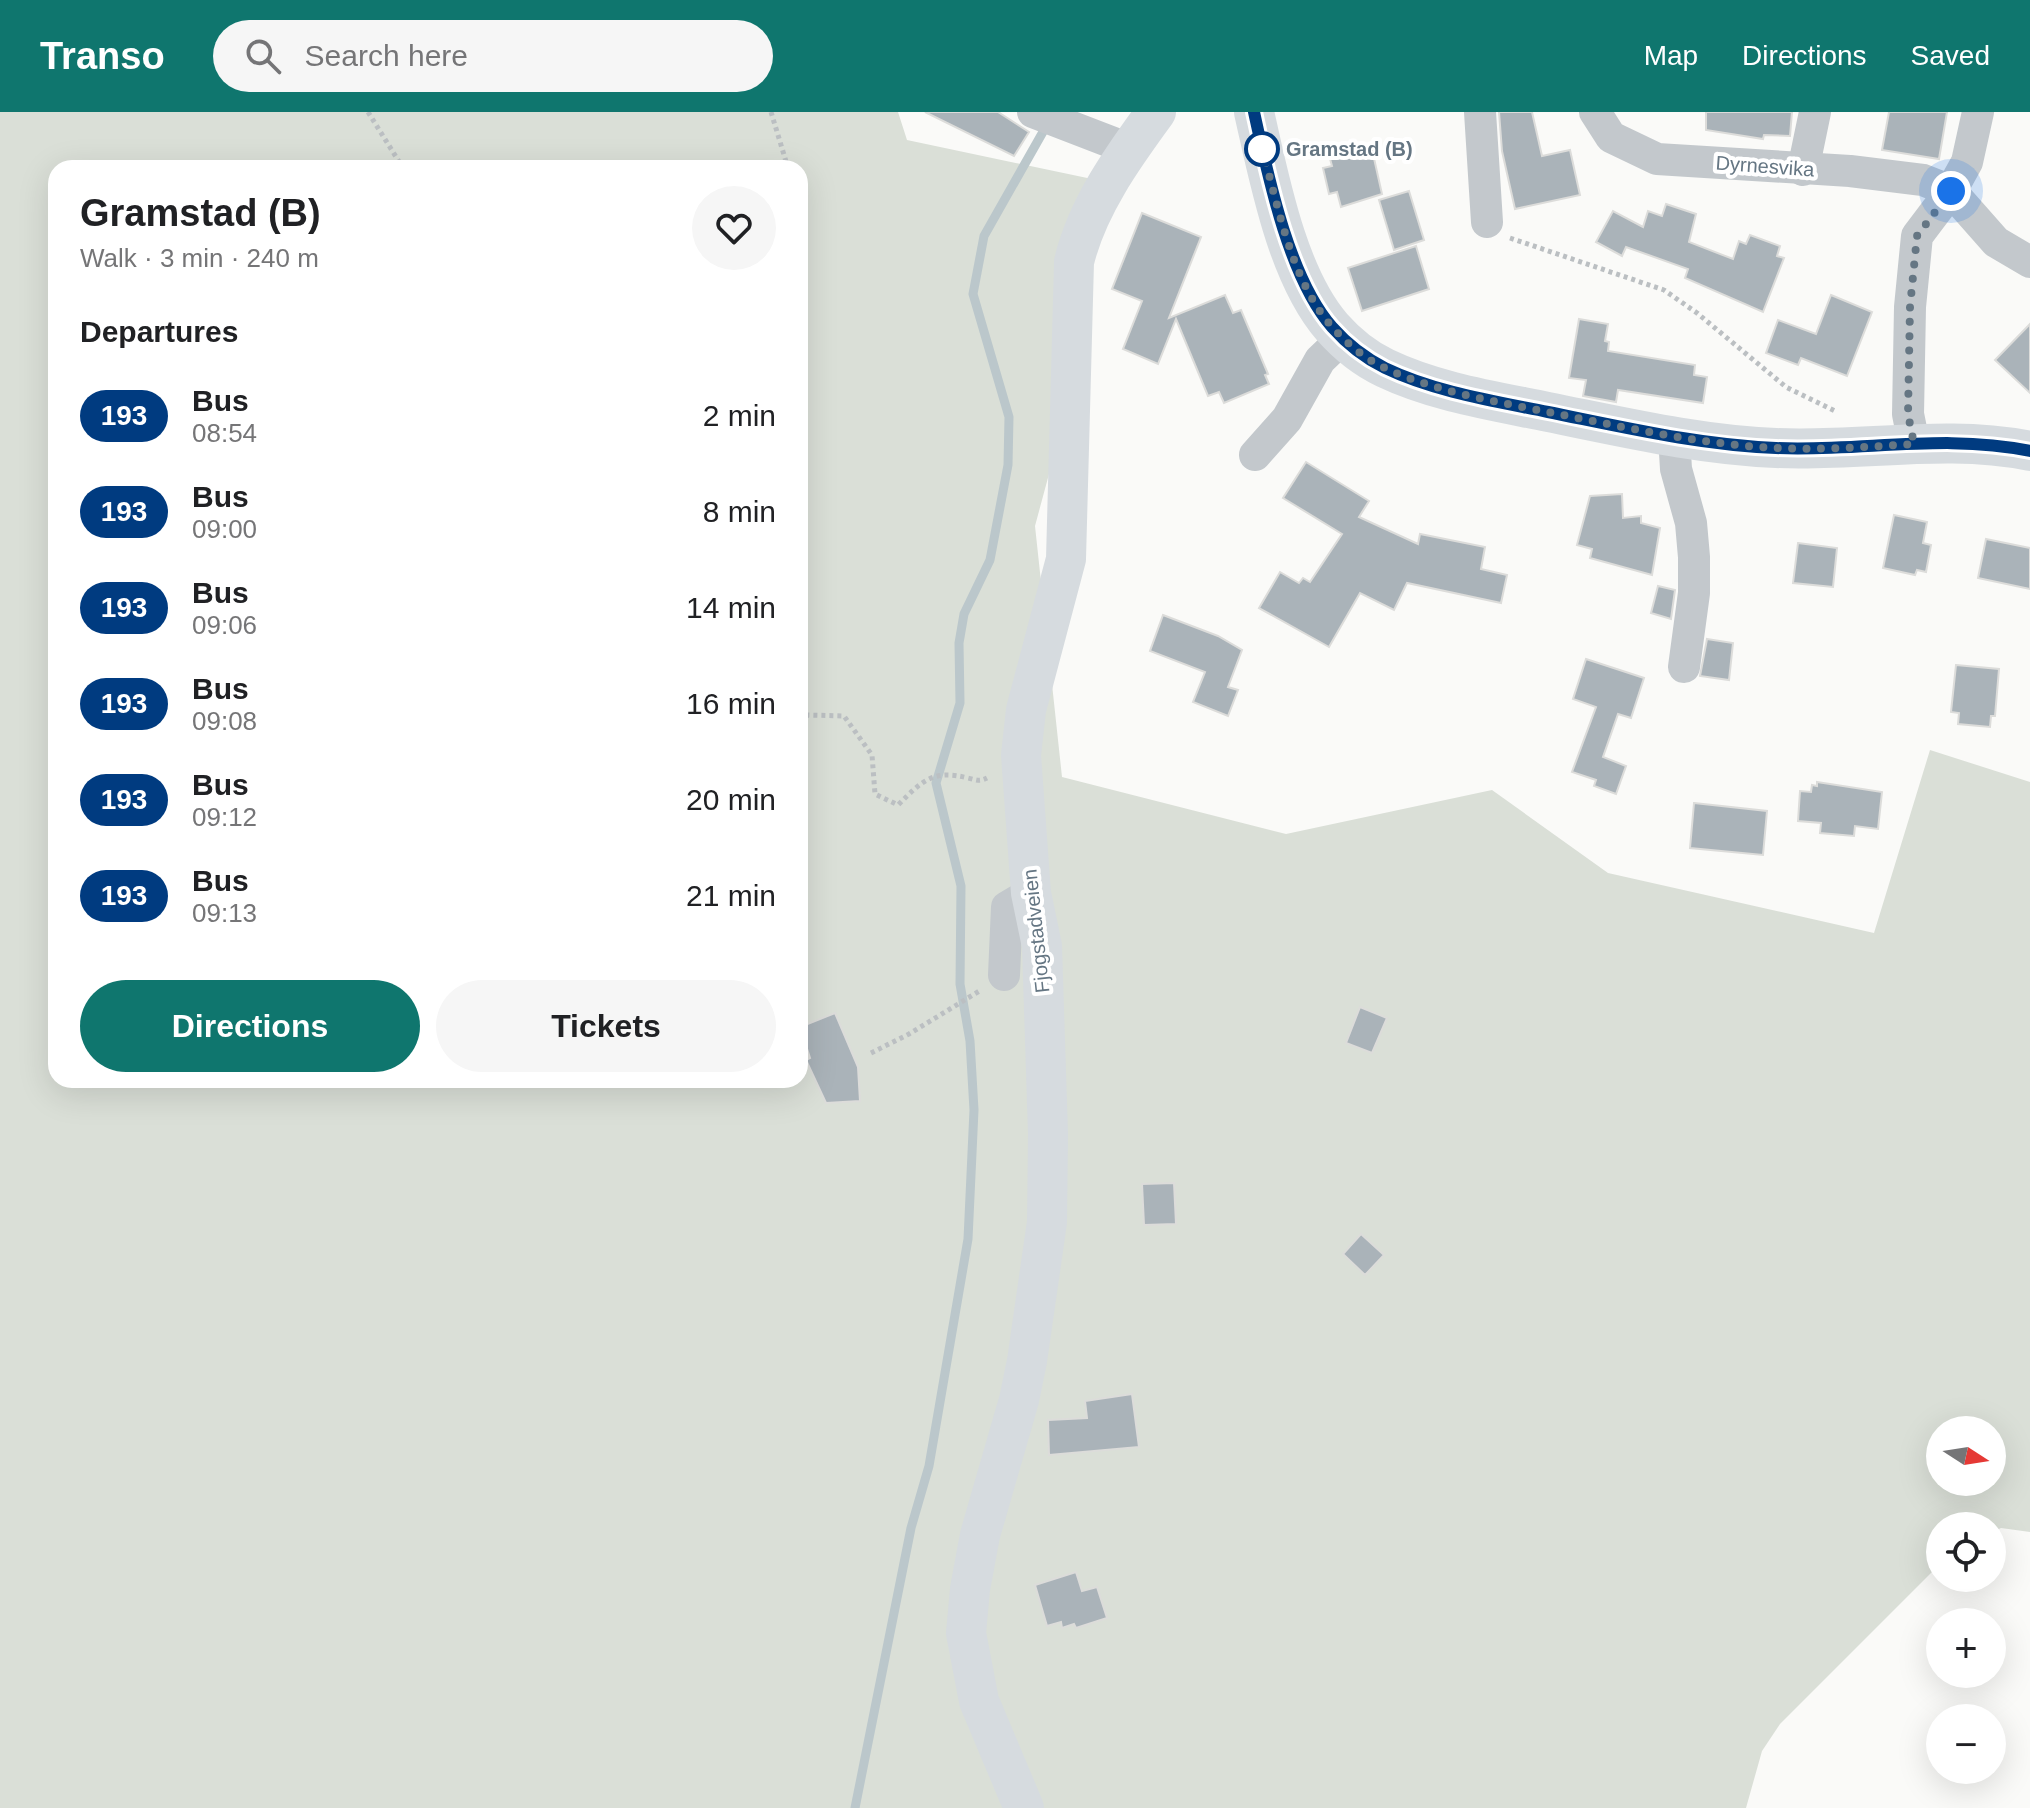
<!DOCTYPE html>
<html lang="en">
<head>
<meta charset="utf-8">
<style>
	:root { --surface:#fff; --page:#f6f6f6; --text:#202124; --muted:#757577; --accent:#0f766e }
	body { margin:0; font-family:Arial,sans-serif; background:var(--page); color:var(--text); height:100vh; display:flex; flex-direction:column; font-size:30px; white-space:nowrap }
	* { box-sizing:border-box; margin:0 }
	p { font-size:26px; color:var(--muted) }
	.icon { flex:none; width:44px; height:44px; fill:none; stroke:currentColor; stroke-width:2; stroke-linecap:round; stroke-linejoin:round }
	.map { position:relative; flex:1; overflow:hidden }
	.side { position:absolute; left:48px; top:48px; width:760px; height:928px; display:flex; flex-direction:column; background:var(--surface); border-radius:24px; box-shadow:0 8px 32px #0002 }
	.side>* { flex:none }
	.badge { padding:0 16px; border-radius:26px; font-size:28px; line-height:52px }
	.needle { width:52px; rotate:102deg }
	.controls { position:absolute; left:1926px; top:1304px; display:grid; gap:16px }
	.controls a { display:grid; place-items:center; width:80px; height:80px; border-radius:50%; background:var(--surface); box-shadow:0 8px 32px #0002; font-size:40px }
	.you { position:absolute; width:40px; height:40px; margin:-20px; border:6px solid #fff; border-radius:50%; background:#1a73e8; box-shadow:0 0 0 12px #1a73e833 }
	.map>.badge { position:absolute; translate:-50% -50%; box-shadow:0 0 0 4px #fff }
	h2 { padding:0 32px; font-size:30px; line-height:72px }
	.round { display:grid; place-items:center; flex:none; width:84px; height:84px; border-radius:42px; background:var(--page) }
	.overview { display:flex; align-items:center; justify-content:space-between; height:136px; padding:0 32px }
	h1 { font-size:38px; font-weight:700; line-height:60px }
	.action { display:flex; gap:16px; margin-top:auto; padding:16px 32px }
	.action a { flex:1; height:92px; border-radius:48px; background:var(--accent); color:#fff; font-size:32px; font-weight:700; line-height:92px; text-align:center }
	.action a+a { background:var(--page); color:var(--text) }
	ul { padding:0; list-style:none }
	li { display:flex; align-items:center; gap:24px; height:96px; padding:0 32px }
	li div { flex:1 }
	li b { display:block; font-size:30px }
	li em { font-style:normal }
	li .badge { min-width:88px; font-weight:700; text-align:center }
	header { display:flex; align-items:center; gap:48px; box-sizing:border-box; height:112px; padding:0 40px; background:var(--accent); color:#fff }
	header strong { font-size:38px }
	nav { display:flex; gap:44px; margin-inline-start:auto; font-size:28px }
	.search { width:560px; height:72px; background:var(--page); display:flex; align-items:center; gap:20px; box-sizing:border-box; padding:0 28px; border-radius:44px; color:var(--muted); font-size:30px }
	.map>svg:first-child { display:block }
	.green { fill:#dadfd7; fill-rule:evenodd }
	.lines { fill:none; stroke-linecap:round; stroke-linejoin:round }
	.stream { stroke:#bbc7cb; stroke-width:9 }
	.building { fill:#aab3b9; stroke:#dcdcda; stroke-width:2 }
	.path { stroke:#bbbfc2; stroke-width:5; stroke-dasharray:4 4; stroke-linecap:butt }
	.minor { stroke:#c3c8cc; stroke-width:32 }
	.major { stroke:#d6dbdf; stroke-width:40 }
	.line-casing { stroke:#fff; stroke-width:18 }
	.line { stroke:#003b80; stroke-width:12 }
	.walk { stroke:#657683; stroke-width:8; stroke-dasharray:0 14.4 }
	.stop-dot { fill:#fff; stroke:#003b80; stroke-width:4 }
	.labels { text-anchor:middle; dominant-baseline:central; stroke-width:8; stroke-linejoin:round; paint-order:stroke }
	.stop-label { font-size:20px; font-weight:bold; fill:#657683; stroke:#fff; text-anchor:start }
	.street-label { font-size:20px; fill:#657683; stroke:#fff }
</style>
</head>
<body>
<header>
<strong>Transo</strong>
<div class="search"><svg class="icon" aria-label="search" viewBox="0 0 24 24"><circle cx="10" cy="10" r="6"/><path d="M15 15l6 6"/></svg>Search here</div>
<nav><a>Map</a><a>Directions</a><a>Saved</a></nav>
</header>
<div class="map">
<svg width="2030" height="1696" viewBox="0 0 2030 1696">
	<rect width="100%" height="100%" fill="#fafaf8"/>
	<path class="green" d="M0,0H898L907,28L1092,67L1080,247L1035,414L1062,665L1286,722L1492,678L1608,761L1874,821L1930,638L2030,670V1420L2001,1416L1992,1420V1414H1940V1452L1780,1612L1762,1639L1746,1696H0ZM56,56H800V968H56ZM1940,1318H1992V1370H1940Z"/>
	<g class="lines">
		<polyline class="stream" points="855,1696 911,1416 929,1354 968,1127 974,998 970,929 960,872 961,774 936,671 960,591 959,531 964,502 990,448 1008,353 1009,305 973,182 984,124 1048,11"/>
	</g>
	<g class="building">
		<polygon points="925,0 998,0 1029,20 1014,44"/>
		<polygon points="1499,0 1532,0 1542,44 1570,38 1580,83 1515,97 1502,39"/>
		<polygon points="1706,0 1792,0 1790,24 1764,23 1763,27 1706,18"/>
		<polygon points="1889,0 1947,0 1939,47 1882,38"/>
		<polygon points="1371,33 1382,82 1341,95 1337,80 1329,82 1323,56 1332,54 1329,43"/>
		<polygon points="1409,79 1424,128 1394,138 1379,88"/>
		<polygon points="1666,92 1696,102 1689,130 1733,147 1739,129 1746,132 1750,123 1780,134 1777,144 1784,146 1763,200 1685,166 1688,157 1626,135 1622,144 1596,130 1613,99 1643,115 1648,99 1662,104"/>
		<polygon points="1142,101 1201,125 1169,206 1225,183 1233,201 1241,198 1268,262 1265,263 1269,272 1224,291 1219,280 1208,284 1176,207 1158,252 1123,237 1142,189 1112,177"/>
		<polygon points="1416,134 1429,177 1362,199 1348,156"/>
		<polygon points="1831,183 1872,200 1847,264 1801,246 1798,253 1766,241 1778,208 1816,222"/>
		<polygon points="1579,207 1608,212 1605,229 1609,230 1608,239 1695,253 1694,263 1707,265 1703,291 1618,278 1616,290 1583,284 1586,268 1569,266"/>
		<polygon points="2030,212 2030,281 1995,248"/>
		<polygon points="1306,350 1369,389 1359,405 1418,432 1420,422 1485,435 1481,457 1507,463 1501,491 1407,471 1394,498 1360,481 1329,535 1259,496 1280,460 1299,471 1303,466 1310,470 1342,422 1283,386"/>
		<polygon points="1622,382 1623,406 1641,404 1641,411 1660,416 1652,463 1590,446 1592,437 1577,433 1590,384"/>
		<polygon points="1894,403 1927,410 1923,431 1931,433 1926,460 1917,458 1915,463 1883,456"/>
		<polygon points="1986,427 2030,436 2030,477 1978,466"/>
		<polygon points="1798,431 1837,436 1833,475 1793,471"/>
		<polygon points="1658,474 1675,478 1671,507 1651,501"/>
		<polygon points="1163,503 1218,524 1242,538 1228,575 1238,578 1228,604 1193,590 1205,560 1150,539"/>
		<polygon points="1707,527 1733,531 1729,568 1700,564"/>
		<polygon points="1586,547 1644,566 1631,606 1618,602 1603,645 1626,654 1616,682 1594,674 1596,668 1572,660 1596,595 1573,587"/>
		<polygon points="1956,553 1999,557 1995,604 1991,604 1990,615 1958,612 1959,601 1951,600"/>
		<polygon points="1817,670 1882,680 1878,717 1855,714 1854,724 1820,721 1821,711 1798,709 1800,679 1811,680 1812,673 1817,674"/>
		<polygon points="1694,691 1767,699 1763,743 1690,736"/>
		<polygon points="1360,895 1387,906 1372,941 1346,931"/>
		<polygon points="835,901 858,955 860,989 826,991 806,948 810,946 800,915"/>
		<polygon points="1174,1071 1176,1112 1144,1113 1142,1072"/>
		<polygon points="1361,1122 1384,1143 1365,1163 1343,1142"/>
		<polygon points="1132,1282 1139,1335 1049,1343 1048,1308 1087,1306 1085,1289"/>
		<polygon points="1076,1460 1082,1479 1097,1475 1107,1506 1076,1516 1074,1512 1062,1516 1061,1510 1047,1514 1035,1473"/>
	</g>
	<g class="lines">
		<g class="path">
			<polyline points="368,0 403,56"/>
			<polyline points="771,0 788,56"/>
			<polyline points="1510,126 1664,178 1697,201 1786,275 1835,299"/>
			<polyline points="800,129 803,146 800,148"/>
			<path d="M800,610L808,603L844,604L872,643L875,682L898,693C922,669 933,657 968,666C977,668 979,670 987,666"/>
			<polyline points="871,941 909,922 981,878"/>
		</g>
		<g class="minor">
			<polyline points="1033,0 1129,37"/>
			<polyline points="1480,0 1487,110"/>
			<polyline points="1595,0 1611,25 1657,47 1850,59 1923,68 1951,79 1996,130 2030,150"/>
			<polyline points="1803,58 1815,0"/>
			<polyline points="1674,324 1676,357 1691,411 1694,445 1694,481 1684,555"/>
			<polyline points="1914,332 1908,302 1910,195 1917,124 1951,79 1967,50 1978,0"/>
			<polyline points="1255,343 1287,307 1320,248 1343,226"/>
			<polyline points="1004,863 1007,795 1031,781"/>
		</g>
		<g class="major">
			<path d="M1254,0C1269,66 1287,163 1332,215C1347,232 1364,246 1385,256C1435,280 1494,289 1548,300C1623,315 1699,333 1776,336C1861,340 1946,322 2030,339"/>
			<path d="M1024,1696L979,1589L966,1521L970,1477L980,1423L1019,1288L1027,1249L1047,1110L1048,1022L1042,834L1031,781L1021,643L1026,598L1066,447L1074,150C1087,95 1123,45 1156,0"/>
		</g>
	</g>
	<g class="lines">
		<g class="line-casing">
			<path id="line" d="M1254,0C1268,64 1289,166 1332,215C1347,232 1365,246 1385,256C1435,280 1494,289 1548,300C1623,315 1699,333 1776,336C1860,340 1946,321 2030,339"/>
		</g>
		<use href="#line" class="line"/>
		<path class="walk" d="M1262,37C1279,96 1291,169 1333,216C1348,232 1365,247 1385,256C1436,280 1494,289 1548,300C1623,315 1699,332 1775,336C1821,338 1868,335 1914,332L1908,302L1910,195L1917,124L1951,79"/>
	</g>
	<circle class="stop-dot" cx="1262" cy="37" r="16"/>
	<g class="labels">
		<g class="stop-label">
			<text x="1286" y="37">Gramstad (B)</text>
		</g>
		<g class="street-label">
			<text transform="translate(1765 54) rotate(4)">Dyrnesvika</text>
			<text transform="translate(1036 819) rotate(-96)">Fjogstadveien</text>
		</g>
	</g>
</svg>
<div class="controls">
<a><svg class="needle" viewBox="-14 -14 28 28"><path d="M0-13l5 13h-10z" fill="#e53935"/><path d="M0 13l5-13h-10z" fill="#757577"/></svg></a>
<a><svg class="icon" aria-label="locate" viewBox="0 0 24 24"><circle cx="12" cy="12" r="6"/><path d="M12 2v4M12 18v4M2 12h4M18 12h4"/></svg></a>
<a>+</a>
<a>−</a>
</div>
<div class="you" style="left:1951px;top:79px"></div>
<section class="side">
<div class="overview"><div><h1>Gramstad (B)</h1><p>Walk · 3 min · 240 m</p></div><a class="round"><svg class="icon" aria-label="heart" viewBox="0 0 24 24"><path d="M12 20l-8-8c-3-5 5-10 8-4 3-6 11-1 8 4z"/></svg></a></div>
<h2>Departures</h2>
<ul>
<li><span class="badge" style="background:#003b80;color:#fff">193</span><div><b>Bus</b><p>08:54</p></div><em>2 min</em></li>
<li><span class="badge" style="background:#003b80;color:#fff">193</span><div><b>Bus</b><p>09:00</p></div><em>8 min</em></li>
<li><span class="badge" style="background:#003b80;color:#fff">193</span><div><b>Bus</b><p>09:06</p></div><em>14 min</em></li>
<li><span class="badge" style="background:#003b80;color:#fff">193</span><div><b>Bus</b><p>09:08</p></div><em>16 min</em></li>
<li><span class="badge" style="background:#003b80;color:#fff">193</span><div><b>Bus</b><p>09:12</p></div><em>20 min</em></li>
<li><span class="badge" style="background:#003b80;color:#fff">193</span><div><b>Bus</b><p>09:13</p></div><em>21 min</em></li>
</ul>
<div class="action"><a>Directions</a><a>Tickets</a></div>
</section>
</div>
</body>
</html>
